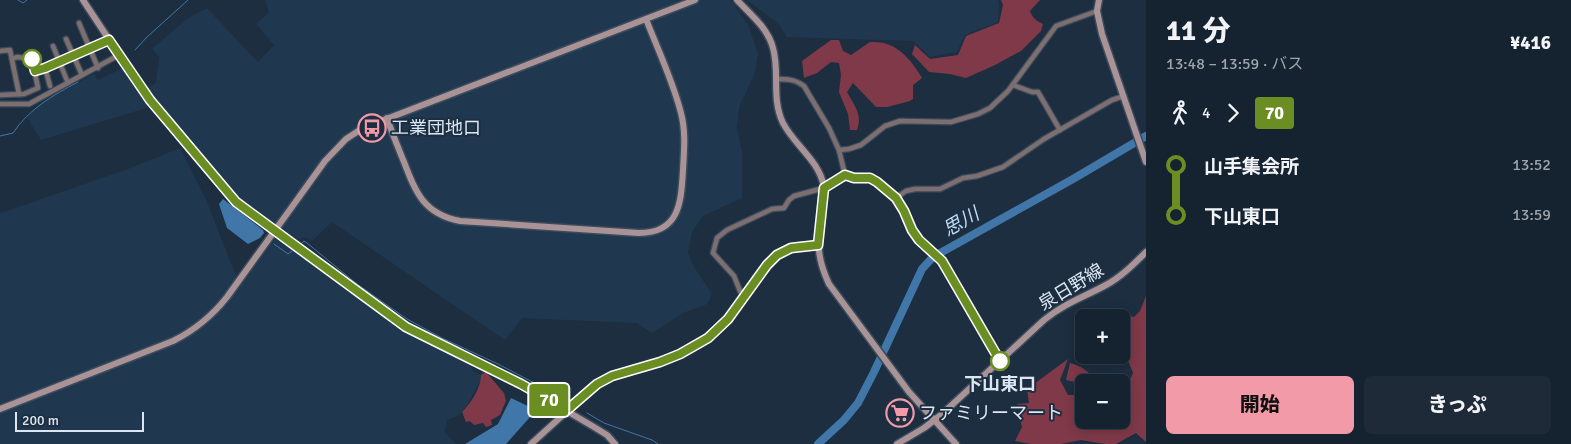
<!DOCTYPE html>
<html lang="ja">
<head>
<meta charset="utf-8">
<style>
	:root { --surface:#152230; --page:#1e2a38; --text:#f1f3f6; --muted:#9da4ab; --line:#343f4c; --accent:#f39aa9 }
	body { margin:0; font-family:Signika,"Noto Sans JP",sans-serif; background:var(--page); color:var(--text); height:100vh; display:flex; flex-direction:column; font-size:19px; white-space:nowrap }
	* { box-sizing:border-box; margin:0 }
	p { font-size:16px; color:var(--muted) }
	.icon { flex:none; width:28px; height:28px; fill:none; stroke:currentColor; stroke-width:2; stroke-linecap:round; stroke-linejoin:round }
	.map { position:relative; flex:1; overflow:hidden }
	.details { display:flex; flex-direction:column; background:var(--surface); width:425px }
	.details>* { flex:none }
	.badge { padding:0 10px; border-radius:4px; font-size:18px; line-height:32px }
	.controls { position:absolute; left:1075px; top:309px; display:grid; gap:10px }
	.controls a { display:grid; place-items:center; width:55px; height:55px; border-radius:8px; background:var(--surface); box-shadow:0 2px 12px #0003,0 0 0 1px var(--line); font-size:25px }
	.scale { position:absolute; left:15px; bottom:12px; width:129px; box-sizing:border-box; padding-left:5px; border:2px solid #dbe6f2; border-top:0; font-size:14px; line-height:18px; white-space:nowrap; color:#dbe6f2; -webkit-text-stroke:4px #1c2e40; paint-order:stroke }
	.map>.badge { position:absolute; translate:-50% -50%; box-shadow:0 0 0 2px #fff }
	.legs { display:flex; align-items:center; gap:8px; height:55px; padding:0 20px; font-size:16px }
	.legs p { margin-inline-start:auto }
	.headline { display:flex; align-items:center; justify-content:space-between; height:85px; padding:0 20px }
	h1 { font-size:28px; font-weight:800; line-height:38px }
	.primary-button { display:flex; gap:10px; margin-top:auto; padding:10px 20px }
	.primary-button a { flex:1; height:58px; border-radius:8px; background:var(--accent); color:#111; font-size:20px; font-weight:800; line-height:58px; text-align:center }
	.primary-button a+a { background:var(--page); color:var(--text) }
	ul { padding:0 20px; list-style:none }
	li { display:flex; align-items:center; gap:18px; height:50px; font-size:19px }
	li i { display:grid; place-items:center; width:8px; height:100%; margin:0 6px; background:currentColor }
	li i::after { content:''; width:12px; height:12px; margin:-6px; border:4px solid; border-radius:50%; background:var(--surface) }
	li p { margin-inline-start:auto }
	li:first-child i { background:linear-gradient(#0000 50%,currentColor 0) }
	li:last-child i { background:linear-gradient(currentColor 50%,#0000 0) }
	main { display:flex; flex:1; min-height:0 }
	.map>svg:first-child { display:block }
	.built { fill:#20384f }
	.forest { fill:#7f3948 }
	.water { fill:#4176a8 }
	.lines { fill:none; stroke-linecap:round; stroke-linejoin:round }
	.stream { stroke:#4176a8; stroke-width:1 }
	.river { stroke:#4176a8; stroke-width:8 }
	.street-casing { stroke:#3b4b5c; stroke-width:7 }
	.secondary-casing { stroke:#3b4b5c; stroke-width:9 }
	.street { stroke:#7d6e70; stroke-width:4.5 }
	.secondary { stroke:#aa9396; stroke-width:6 }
	.line-1-casing { stroke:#fff; stroke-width:11 }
	.line-1 { stroke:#6b8e23; stroke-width:8 }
	.stop-1-dot { fill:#fff; stroke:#6b8e23; stroke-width:2.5 }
	.labels { text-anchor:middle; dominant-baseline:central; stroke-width:4; stroke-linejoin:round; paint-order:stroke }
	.poi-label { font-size:18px; fill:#dbe6f2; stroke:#1c2e40; text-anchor:start }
	.street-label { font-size:18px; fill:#dbe6f2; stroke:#1c2e40 }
	.stop-label { font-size:18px; font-weight:bold; fill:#dbe6f2; stroke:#1c2e40 }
	.water-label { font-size:19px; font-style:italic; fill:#bddaf7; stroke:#1c2e40 }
</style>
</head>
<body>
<main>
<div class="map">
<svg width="1146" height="444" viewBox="0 0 1146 444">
	<rect width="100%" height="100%" fill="#1c2e40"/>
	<g class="built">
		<polygon points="265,0 731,0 748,25 758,53 755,73 739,107 737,128 742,152 742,198 703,216 692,232 688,253 694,267 712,294 709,301 705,305 683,313 652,333 637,323 522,318 505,340 332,222 312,241 305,237 298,240 271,222 236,196 156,105 41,140 27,117 47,99 94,74 98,80 123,68 140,92 156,83 159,57 152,49 188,18 207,8 258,62 274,45 256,24 269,12"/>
		<polygon points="747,0 998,0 999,4 998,22 965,35 957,52 930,57 914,41 787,37 779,24"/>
		<polygon points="180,148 207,202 236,276 244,281 275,239 277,239 300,254 301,254 392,322 470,365 473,371 479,374 486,371 467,405 459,415 447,420 445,432 456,444 0,444 0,210 1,213 128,169"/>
	</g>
	<g class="forest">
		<path d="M1001,0H1040L1030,11C1032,18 1037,21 1043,24L1041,31L1021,51L995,65L966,78L950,74L929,72L912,54L915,45L930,59L958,55L966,36L999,23L1003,5Z"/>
		<path d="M831,40H839L843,51L851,55L870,42C875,42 881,42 887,44C901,48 915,65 922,78L913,85V99L910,101L887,107H876L853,83L847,92C854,105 863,115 857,130H850L848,114L839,92L841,75L839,63L831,62L817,73L804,78L802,61Z"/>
		<polygon points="1146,296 1146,442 1136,433 1116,444 1105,444 1081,440 1061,444 1031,444 1015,441 1022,427 1017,404 1029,403 1027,389 1068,359 1060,380 1068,395 1084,395 1084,420 1121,420 1121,384 1129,382 1133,373 1121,342 1123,314 1134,317 1140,311"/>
		<path d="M1070,363C1083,367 1089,371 1096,382H1084V384L1066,380Z"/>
		<path d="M486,372L504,393L506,401L500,415L491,420L492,425L486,427L483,423L474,425L470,421L466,422L462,412C471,403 481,388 481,375Z"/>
	</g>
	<g class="water">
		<polygon points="223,199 263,230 264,233 260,238 248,244 227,228 219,204"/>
		<polygon points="511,398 530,407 531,416 506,444 465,444 498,424"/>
	</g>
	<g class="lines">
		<g class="stream">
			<polyline points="18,0 23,3 27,0"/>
			<polyline points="135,50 147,37 188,0"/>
			<path d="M0,136L13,133C29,109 53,95 78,82"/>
			<polyline points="302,243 304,241 307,243 357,284 407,319 442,338 498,364 563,398"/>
			<polyline points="274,244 288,254 292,251"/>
			<polyline points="587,413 604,423 652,440 658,444"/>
		</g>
		<polyline class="river" points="818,444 844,420 858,403 874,372 922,269 933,257 1073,179 1146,136"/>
		<g class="street-casing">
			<g id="street">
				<polyline points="79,23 98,68"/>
				<polyline points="66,39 82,75"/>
				<polyline points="53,46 68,83"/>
				<polyline points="0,51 10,50 19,94"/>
				<polyline points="45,68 50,86"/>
				<polyline points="35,71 45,68 109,40"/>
				<path d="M776,79C786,79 795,79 804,86L829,128L839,150L845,175"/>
				<polyline points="1013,85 1032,92 1038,92 1060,130"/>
				<polyline points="0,95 24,94 38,88 32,59 17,57 12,59"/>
				<polyline points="0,104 29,104 119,55"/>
				<polyline points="839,150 849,149 861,145 885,126 900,121 951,122 978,114 990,108 1008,91 1056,26 1097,11"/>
				<polyline points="896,198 906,191 915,189 940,189 963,178 977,176 1003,167 1044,139 1112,100 1124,96"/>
				<polyline points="746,296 740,291 734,276 713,253 717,238 727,230 772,209 784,208 789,200 794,196 824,188 845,175 854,178 870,178 877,182 896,198 904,211 912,230 919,239 942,261 1000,361"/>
			</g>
		</g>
		<g class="secondary-casing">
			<g id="secondary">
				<polyline points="83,0 149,100 236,202 406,327 521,384 594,427 607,435 615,444"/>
				<path d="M737,0C750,14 768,28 773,48C780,72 771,99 783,123C795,146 819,160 824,187C825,194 823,202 822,209C818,240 815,254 829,284L909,392L956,444"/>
				<polyline points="1099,0 1097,11 1102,34 1146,162"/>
				<path d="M387,118C392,133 398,147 404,162C416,193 424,214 460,221L639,233C680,233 681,202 683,170C684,151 686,132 681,113C673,81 658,50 646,19"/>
				<path d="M0,409L173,341C195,330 212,316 227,297L325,161L346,139L363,128L695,0"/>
				<polyline points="531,444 597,384 612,375 660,362 680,354 707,337 729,319 767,265 777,255 791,248 818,245"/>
				<path d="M897,444L924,428L941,415L1044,320C1065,303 1084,297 1106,285C1121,277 1134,264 1146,252"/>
			</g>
		</g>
		<use href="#street" class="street"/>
		<use href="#secondary" class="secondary"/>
	</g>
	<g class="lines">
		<g class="line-1-casing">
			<polyline id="line-1" points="32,59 35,71 45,68 109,40 150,100 236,202 406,327 521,384 567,410 597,384 612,376 660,362 680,354 708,338 728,319 767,265 777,255 791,248 818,245 824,188 845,175 854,178 870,178 877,182 896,198 904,211 912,230 919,240 942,261 1000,361"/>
		</g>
		<use href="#line-1" class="line-1"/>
	</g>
	<defs>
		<g id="bus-ring" transform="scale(1.4375)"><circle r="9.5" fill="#1c2e40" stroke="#f39aa9" stroke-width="1.5"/><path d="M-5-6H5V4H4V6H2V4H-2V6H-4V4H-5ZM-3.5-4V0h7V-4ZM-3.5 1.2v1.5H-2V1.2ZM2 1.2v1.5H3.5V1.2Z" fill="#f39aa9"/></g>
		<g id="supermarket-ring" transform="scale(1.4375)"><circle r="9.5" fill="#1c2e40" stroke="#f39aa9" stroke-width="1.5"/><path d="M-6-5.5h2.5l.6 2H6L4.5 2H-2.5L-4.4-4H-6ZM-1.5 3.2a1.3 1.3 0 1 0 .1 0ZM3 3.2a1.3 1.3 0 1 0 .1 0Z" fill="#f39aa9"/></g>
	</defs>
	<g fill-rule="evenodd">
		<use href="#bus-ring" x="372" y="128"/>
		<use href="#supermarket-ring" x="900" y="413"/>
	</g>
	<g class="stop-1-dot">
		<circle cx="32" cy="59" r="9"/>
		<circle cx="1000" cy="361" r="9"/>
	</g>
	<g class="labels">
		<g class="poi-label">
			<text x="391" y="128">工業団地口</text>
			<text x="919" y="413">ファミリーマート</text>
		</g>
		<g class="street-label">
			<text transform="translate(1071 287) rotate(-31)">泉日野線</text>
		</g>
		<g class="stop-label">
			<text x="1000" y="384">下山東口</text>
		</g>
		<g class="water-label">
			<text transform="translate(961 222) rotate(-30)">思川</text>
		</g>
	</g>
</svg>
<div class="controls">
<a>+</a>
<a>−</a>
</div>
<div class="scale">200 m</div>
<b class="badge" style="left:549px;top:400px;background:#6b8e23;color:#fff">70</b>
</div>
<section class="details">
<div class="headline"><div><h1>11 分</h1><p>13:48 – 13:59 · バス</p></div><b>¥416</b></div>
<div class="legs"><svg class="icon" aria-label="walk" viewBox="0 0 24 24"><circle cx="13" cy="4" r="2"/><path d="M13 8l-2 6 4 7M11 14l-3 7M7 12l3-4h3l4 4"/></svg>4<svg class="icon" aria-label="forward" viewBox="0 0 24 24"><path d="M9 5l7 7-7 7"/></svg><b class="badge" style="background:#6b8e23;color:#fff">70</b></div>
<ul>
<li><i style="color:#6b8e23"></i><b>山手集会所</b><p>13:52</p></li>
<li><i style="color:#6b8e23"></i><b>下山東口</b><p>13:59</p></li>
</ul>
<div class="primary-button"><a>開始</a><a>きっぷ</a></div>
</section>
</main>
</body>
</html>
